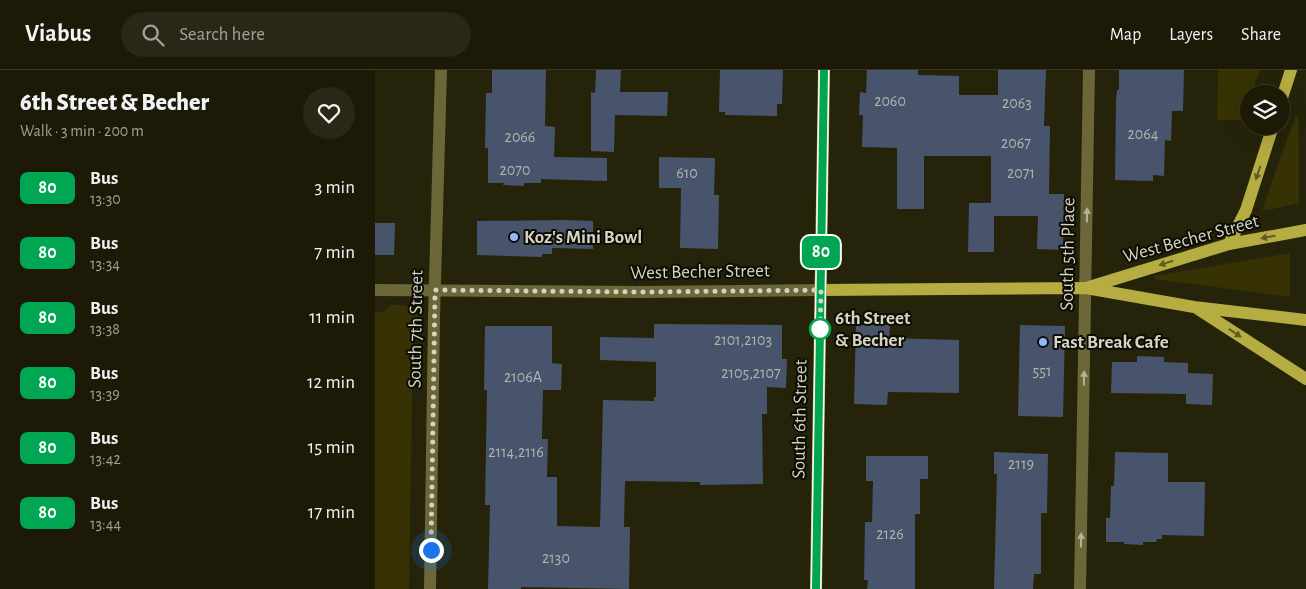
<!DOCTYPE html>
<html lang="en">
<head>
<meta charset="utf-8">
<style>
	:root { --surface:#1c1a07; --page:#292715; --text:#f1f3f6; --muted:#a0a19b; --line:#3a3828 }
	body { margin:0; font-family:"Alegreya Sans",sans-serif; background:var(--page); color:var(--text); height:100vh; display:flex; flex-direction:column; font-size:19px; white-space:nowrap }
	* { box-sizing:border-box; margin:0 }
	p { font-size:16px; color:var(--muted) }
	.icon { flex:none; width:28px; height:28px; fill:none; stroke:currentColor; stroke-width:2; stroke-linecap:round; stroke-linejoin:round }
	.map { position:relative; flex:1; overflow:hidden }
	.sheet { display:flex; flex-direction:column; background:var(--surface); width:375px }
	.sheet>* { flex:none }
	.badge { padding:0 10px; border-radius:8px; font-size:18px; line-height:32px }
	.controls { position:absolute; left:865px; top:15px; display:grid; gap:10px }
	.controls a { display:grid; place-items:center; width:50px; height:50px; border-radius:50%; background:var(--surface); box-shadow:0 5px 20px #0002,0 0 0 1px var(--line); font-size:25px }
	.you { position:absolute; width:25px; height:25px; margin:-12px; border:4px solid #fff; border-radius:50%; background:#1a73e8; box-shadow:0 0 0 8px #1a73e833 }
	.map>.badge { position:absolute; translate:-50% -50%; box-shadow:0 0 0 2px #fff }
	.round { display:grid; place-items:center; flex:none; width:52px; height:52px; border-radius:26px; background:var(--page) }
	.summary { display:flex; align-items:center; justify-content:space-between; height:85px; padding:0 20px }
	h1 { font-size:24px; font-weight:800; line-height:38px }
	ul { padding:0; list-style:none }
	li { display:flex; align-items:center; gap:15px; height:65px; padding:0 20px }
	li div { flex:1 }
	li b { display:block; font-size:19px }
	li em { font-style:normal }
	li .badge { min-width:55px; font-weight:700; text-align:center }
	header { display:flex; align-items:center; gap:30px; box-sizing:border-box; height:70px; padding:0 25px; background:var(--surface); border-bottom:1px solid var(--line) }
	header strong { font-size:24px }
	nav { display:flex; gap:28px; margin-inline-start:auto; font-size:18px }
	.search { width:350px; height:45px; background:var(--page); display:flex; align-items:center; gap:12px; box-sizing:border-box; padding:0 18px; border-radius:28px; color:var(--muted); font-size:19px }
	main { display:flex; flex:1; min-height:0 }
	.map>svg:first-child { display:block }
	.green { fill:#363204 }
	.building { fill:#47546b }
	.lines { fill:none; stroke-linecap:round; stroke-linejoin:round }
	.minor { stroke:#6b6738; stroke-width:12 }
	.major { stroke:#b5ac42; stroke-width:12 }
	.oneway { fill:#615c22 }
	.oneway2 { fill:#b4b39a }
	.line-casing { stroke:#fff; stroke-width:11 }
	.line { stroke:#00a651; stroke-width:8 }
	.walk { stroke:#d4d3c4; stroke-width:5; stroke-dasharray:0 9 }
	.poi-dot { fill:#90b8fd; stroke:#0d0c03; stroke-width:2 }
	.stop-dot { fill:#fff; stroke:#00a651; stroke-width:2.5 }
	.labels { text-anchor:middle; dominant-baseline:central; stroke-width:4; stroke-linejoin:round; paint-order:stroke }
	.number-label { font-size:16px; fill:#b1b3ae }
	.poi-label { font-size:19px; font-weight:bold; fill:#d4d3c4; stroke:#0d0c03; text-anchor:start }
	.street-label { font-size:19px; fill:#d4d3c4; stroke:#0d0c03 }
	.stop-label { font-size:19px; font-weight:bold; fill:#d4d3c4; stroke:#0d0c03; text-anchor:start }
</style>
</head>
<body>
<header>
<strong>Viabus</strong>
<div class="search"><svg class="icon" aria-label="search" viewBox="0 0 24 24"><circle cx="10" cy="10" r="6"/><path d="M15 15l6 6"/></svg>Search here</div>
<nav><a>Map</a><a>Layers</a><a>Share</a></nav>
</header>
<main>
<section class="sheet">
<div class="summary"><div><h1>6th Street &amp; Becher</h1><p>Walk · 3 min · 200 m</p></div><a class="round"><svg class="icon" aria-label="heart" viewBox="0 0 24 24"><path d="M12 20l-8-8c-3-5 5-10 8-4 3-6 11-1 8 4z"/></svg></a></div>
<ul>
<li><span class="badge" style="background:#00a651;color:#fff">80</span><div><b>Bus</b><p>13:30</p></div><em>3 min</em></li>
<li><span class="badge" style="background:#00a651;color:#fff">80</span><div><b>Bus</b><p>13:34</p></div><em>7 min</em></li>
<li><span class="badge" style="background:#00a651;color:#fff">80</span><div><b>Bus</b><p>13:38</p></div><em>11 min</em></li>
<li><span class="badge" style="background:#00a651;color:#fff">80</span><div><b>Bus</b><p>13:39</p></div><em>12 min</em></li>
<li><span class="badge" style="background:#00a651;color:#fff">80</span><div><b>Bus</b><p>13:42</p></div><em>15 min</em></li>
<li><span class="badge" style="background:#00a651;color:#fff">80</span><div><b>Bus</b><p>13:44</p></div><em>17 min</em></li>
</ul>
</section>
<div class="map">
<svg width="931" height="519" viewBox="0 0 931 519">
	<rect width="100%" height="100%" fill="#252309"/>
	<g class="green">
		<polygon points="843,0 885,0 876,24 874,24 874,31 867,50 842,50"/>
		<polygon points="921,44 924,50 924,133 894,140 887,140"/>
		<polygon points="915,183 915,227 779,209 779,206"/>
		<path d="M15,235C37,235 43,235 45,258L38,265L34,519H0V242H9Z"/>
	</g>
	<g class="building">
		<polygon points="117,0 171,0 170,56 180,57 179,87 232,88 232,111 166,109 166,113 149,113 149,116 128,115 129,113 113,113 113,78 110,78 111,23 117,23"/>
		<polygon points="221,0 246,0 245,22 293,22 292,46 240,45 239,82 216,81 216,22 220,23"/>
		<polygon points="345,0 408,0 407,34 402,34 402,46 350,45 350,42 344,42"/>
		<polygon points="492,0 543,0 543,5 584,6 584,25 623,25 623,0 671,0 669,56 675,56 674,124 689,124 688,180 662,179 663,146 619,146 619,182 593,182 594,133 616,133 616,86 549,86 549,139 522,139 522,78 487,77 488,45 484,45 485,22 491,23"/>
		<polygon points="744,0 809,0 808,41 797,41 796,71 790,70 789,106 778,105 778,111 740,110 741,30 742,20 744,20"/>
		<polygon points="284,87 340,88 339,125 344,125 343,179 305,178 306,118 284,118"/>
		<polygon points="189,150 218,151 218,179 177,178 177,184 167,184 167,187 102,185 102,151"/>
		<polygon points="0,153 20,153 19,185 0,185"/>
		<polygon points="279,254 407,255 407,289 412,289 411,318 392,317 392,344 387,344 388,414 325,415 325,412 250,411 249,457 255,457 254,519 146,517 146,519 113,519 115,435 110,435 112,320 109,320 110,256 177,256 177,293 187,294 186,320 168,320 167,369 173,369 172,407 182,407 182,456 225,457 228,330 279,331 279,327 281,327 281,292 225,290 225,267 279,268"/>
		<polygon points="481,255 515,255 514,268 584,270 584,323 513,322 512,335 479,334"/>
		<polygon points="645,255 690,256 688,347 643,346"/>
		<polygon points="762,286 789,287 789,292 813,293 813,303 838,304 837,335 811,334 811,324 736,323 737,292 762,292"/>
		<polygon points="619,382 673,384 672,443 666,443 666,504 659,504 658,519 619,519 622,404 619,404"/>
		<polygon points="740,382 793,383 793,412 830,412 829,466 787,465 787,469 782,469 781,472 768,472 768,475 749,474 749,472 731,472 731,448 735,448 736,416 739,416"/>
		<polygon points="491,386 553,386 553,409 545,409 545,444 540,444 540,519 492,519 493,510 489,510 490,452 497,452 498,411 491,411"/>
	</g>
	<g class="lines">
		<g class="minor">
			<polyline points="0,220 266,222 445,220"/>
			<polyline points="55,519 59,247 66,0"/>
			<polyline points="705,519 714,0"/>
		</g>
		<g class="major">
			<polyline points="906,31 916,0"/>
			<polyline points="854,174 871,140 898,56"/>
			<polyline points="714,217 854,174 931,160"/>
			<polyline points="445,220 711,218 819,237 931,250"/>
			<polyline points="823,239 931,309"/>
			<polyline points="441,519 449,0"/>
		</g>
	</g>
	<defs><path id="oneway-solid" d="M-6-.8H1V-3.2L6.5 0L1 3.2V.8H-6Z" transform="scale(1.25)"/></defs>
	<g class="oneway">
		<use href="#oneway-solid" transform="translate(883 103) rotate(108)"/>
		<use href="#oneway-solid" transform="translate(893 167) rotate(170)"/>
		<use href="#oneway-solid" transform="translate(791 193) rotate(163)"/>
		<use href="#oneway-solid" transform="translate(860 263) rotate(33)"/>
	</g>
	<g class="oneway2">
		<use href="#oneway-solid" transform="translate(712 145) rotate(-89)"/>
		<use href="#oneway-solid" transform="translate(709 308) rotate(-88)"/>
		<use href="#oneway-solid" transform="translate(706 470) rotate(-89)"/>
	</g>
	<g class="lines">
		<g class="line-casing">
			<polyline id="line" points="441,519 449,0"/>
		</g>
		<use href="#line" class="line"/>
		<polyline class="walk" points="56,480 60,220 266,222 446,220 445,265 445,259"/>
	</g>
	<g class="poi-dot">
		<circle cx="139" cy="167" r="5"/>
		<circle cx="668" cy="272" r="5"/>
	</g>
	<circle class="stop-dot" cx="445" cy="259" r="10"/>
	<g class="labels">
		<g class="number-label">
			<text x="515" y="31">2060</text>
			<text x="642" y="33">2063</text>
			<text x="768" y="64">2064</text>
			<text x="145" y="67">2066</text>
			<text x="641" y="73">2067</text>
			<text x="140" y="100">2070</text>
			<text x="312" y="103">610</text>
			<text x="646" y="103">2071</text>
			<text x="368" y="270">2101,2103</text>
			<text x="667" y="301">551</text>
			<text x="376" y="303">2105,2107</text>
			<text x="148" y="307">2106A</text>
			<text x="141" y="382">2114,2116</text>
			<text x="646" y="394">2119</text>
			<text x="515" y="464">2126</text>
			<text x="181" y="488">2130</text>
		</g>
		<g class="poi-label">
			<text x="149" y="167">Koz's Mini Bowl</text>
			<text x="678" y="272">Fast Break Cafe</text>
		</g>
		<g class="street-label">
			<text transform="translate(816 169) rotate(-15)">West Becher Street</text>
			<text transform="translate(693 184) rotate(-89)">South 5th Place</text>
			<text transform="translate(325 202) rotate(-1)">West Becher Street</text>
			<text transform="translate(41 259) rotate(-89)">South 7th Street</text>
			<text transform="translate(425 349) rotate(-89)">South 6th Street</text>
		</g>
		<g class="stop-label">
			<text x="460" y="248">6th Street<tspan x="460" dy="22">&amp; Becher</tspan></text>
		</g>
	</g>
</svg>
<div class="controls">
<a><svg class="icon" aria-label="layers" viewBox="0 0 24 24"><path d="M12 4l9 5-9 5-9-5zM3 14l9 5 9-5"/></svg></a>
</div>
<div class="you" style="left:56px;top:480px"></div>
<b class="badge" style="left:446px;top:182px;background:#00a651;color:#fff">80</b>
</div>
</main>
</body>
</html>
